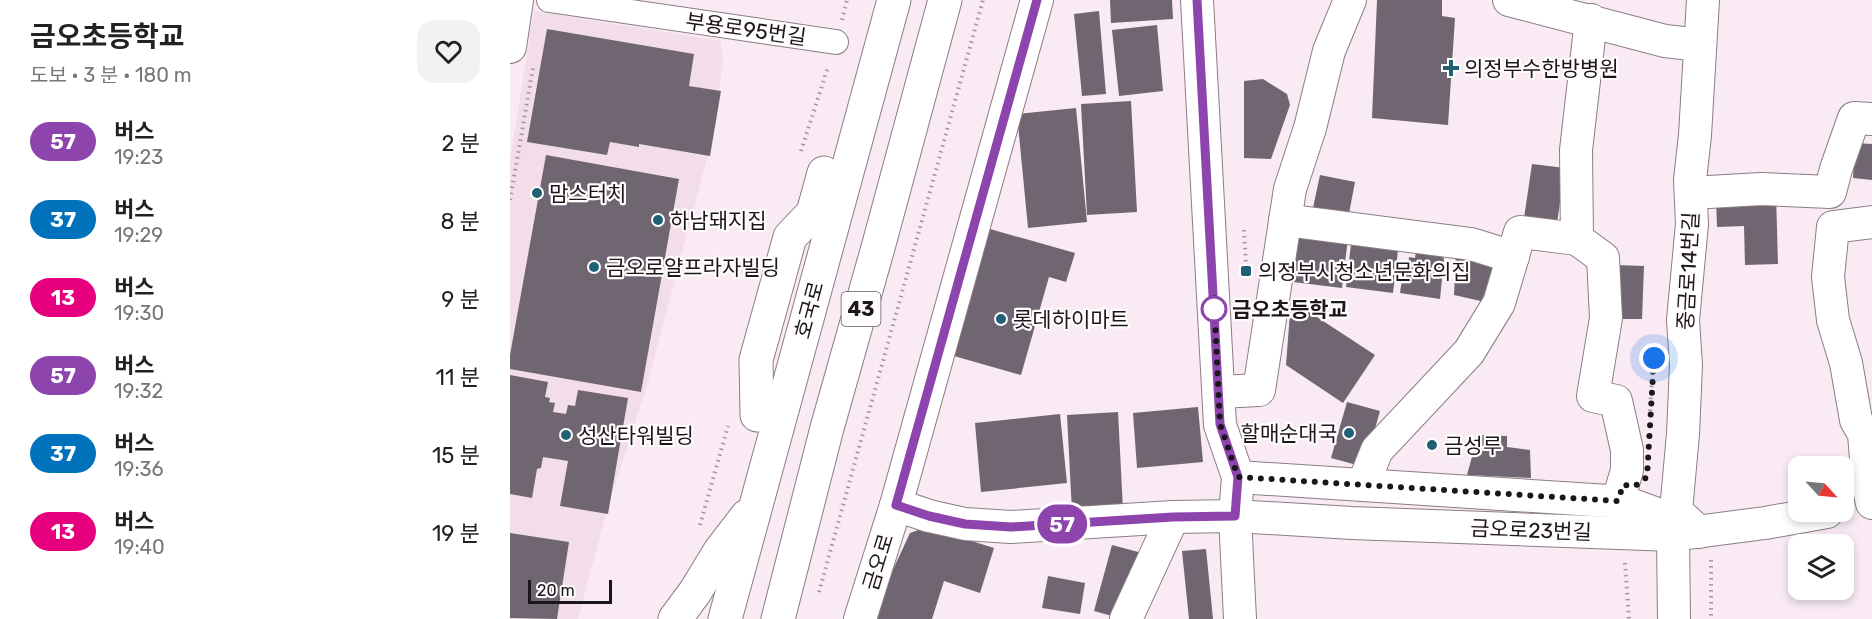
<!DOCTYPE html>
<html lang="ko">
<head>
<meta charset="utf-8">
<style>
	:root { --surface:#fff; --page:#f2f2f2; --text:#222; --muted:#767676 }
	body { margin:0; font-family:Rubik,"Noto Sans KR",sans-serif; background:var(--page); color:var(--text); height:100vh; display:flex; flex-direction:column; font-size:22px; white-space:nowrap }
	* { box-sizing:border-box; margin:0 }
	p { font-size:20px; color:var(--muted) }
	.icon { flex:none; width:33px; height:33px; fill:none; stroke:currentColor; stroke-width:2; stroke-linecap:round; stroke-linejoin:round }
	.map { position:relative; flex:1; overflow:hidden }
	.panel { display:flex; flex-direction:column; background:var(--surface); width:510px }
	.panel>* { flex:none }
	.badge { padding:0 12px; border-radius:20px; font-size:21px; line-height:39px }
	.needle { width:39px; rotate:116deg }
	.controls { position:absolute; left:1278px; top:456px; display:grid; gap:12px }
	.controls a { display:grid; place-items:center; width:66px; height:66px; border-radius:12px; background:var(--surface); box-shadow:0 3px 9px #0003; font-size:30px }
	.scale { position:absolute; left:18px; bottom:15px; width:84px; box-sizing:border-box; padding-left:6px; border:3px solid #1b1619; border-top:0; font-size:16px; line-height:21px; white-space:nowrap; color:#1b1619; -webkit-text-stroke:4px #fffcfd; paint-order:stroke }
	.you { position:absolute; width:30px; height:30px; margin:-15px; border:4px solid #fff; border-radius:50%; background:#1a73e8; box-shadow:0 0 0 9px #1a73e833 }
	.map>.badge { position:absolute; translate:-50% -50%; box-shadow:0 0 0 3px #fff }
	.round { display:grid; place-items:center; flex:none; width:63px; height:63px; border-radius:18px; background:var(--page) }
	.head { display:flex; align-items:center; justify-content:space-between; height:102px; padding:0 30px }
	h1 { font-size:28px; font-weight:700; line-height:45px }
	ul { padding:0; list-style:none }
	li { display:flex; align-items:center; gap:18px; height:78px; padding:0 30px }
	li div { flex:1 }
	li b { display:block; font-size:22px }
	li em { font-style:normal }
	li .badge { min-width:66px; font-weight:700; text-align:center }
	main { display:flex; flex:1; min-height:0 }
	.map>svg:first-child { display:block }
	.built { fill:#f3ddea }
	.building { fill:#6f6671 }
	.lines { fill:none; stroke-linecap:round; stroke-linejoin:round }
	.pedestrian-casing { stroke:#8b7d85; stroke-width:26 }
	.minor-casing { stroke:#8b7d85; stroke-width:34 }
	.primary-casing { stroke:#8b7d85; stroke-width:35 }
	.path { stroke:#a1969c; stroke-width:4; stroke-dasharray:1.5 4.5; stroke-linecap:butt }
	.pedestrian { stroke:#fff; stroke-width:24 }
	.minor { stroke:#fff; stroke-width:32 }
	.primary { stroke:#fff; stroke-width:33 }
	.line-casing { stroke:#fff; stroke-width:14 }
	.line { stroke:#8e44ad; stroke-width:9 }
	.walk { stroke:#1b1619; stroke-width:6; stroke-dasharray:0 10.8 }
	.poi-dot { fill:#206075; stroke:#fffcfd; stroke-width:2 }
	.stop-dot { fill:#fff; stroke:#8e44ad; stroke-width:3 }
	.labels { text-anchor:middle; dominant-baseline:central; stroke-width:4.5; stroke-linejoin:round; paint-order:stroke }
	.shield { fill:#fffcfd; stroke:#5f5b5d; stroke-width:1.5 }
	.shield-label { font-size:20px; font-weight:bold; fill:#1b1619 }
	.street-label { font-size:21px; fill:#1b1619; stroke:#fffcfd }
	.poi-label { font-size:21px; fill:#1b1619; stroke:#fffcfd; text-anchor:start }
	.stop-label { font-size:21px; font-weight:bold; fill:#1b1619; stroke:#fffcfd; text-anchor:start }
</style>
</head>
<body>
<main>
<section class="panel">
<div class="head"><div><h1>금오초등학교</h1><p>도보 · 3 분 · 180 m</p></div><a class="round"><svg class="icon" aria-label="heart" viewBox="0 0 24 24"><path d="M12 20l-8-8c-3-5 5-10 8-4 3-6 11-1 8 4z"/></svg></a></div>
<ul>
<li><span class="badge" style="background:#8e44ad;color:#fff">57</span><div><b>버스</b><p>19:23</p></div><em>2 분</em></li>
<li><span class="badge" style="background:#0072bc;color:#fff">37</span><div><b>버스</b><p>19:29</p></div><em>8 분</em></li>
<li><span class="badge" style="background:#e6007e;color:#fff">13</span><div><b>버스</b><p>19:30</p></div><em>9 분</em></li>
<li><span class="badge" style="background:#8e44ad;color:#fff">57</span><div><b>버스</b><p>19:32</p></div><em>11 분</em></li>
<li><span class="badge" style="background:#0072bc;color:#fff">37</span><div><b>버스</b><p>19:36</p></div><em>15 분</em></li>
<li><span class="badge" style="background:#e6007e;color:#fff">13</span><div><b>버스</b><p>19:40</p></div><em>19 분</em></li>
</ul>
</section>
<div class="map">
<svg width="1362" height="619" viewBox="0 0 1362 619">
	<rect width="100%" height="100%" fill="#f9eaf3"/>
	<polygon class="built" points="24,11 211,41 213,64 197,158 136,389 96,513 68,619 0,619 0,160"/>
	<g class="building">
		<polygon points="600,0 662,0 663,19 601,23"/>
		<polygon points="867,0 932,0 932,16 945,18 938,125 862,118"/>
		<polygon points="589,11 596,94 572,96 564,14"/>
		<polygon points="647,25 653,91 609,96 602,30"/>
		<polygon points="37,29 184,54 179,86 211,91 200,156 129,144 129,147 100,142 97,155 17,142"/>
		<polygon points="753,79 777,94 780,105 761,159 734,158 734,81"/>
		<polygon points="621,101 627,212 577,215 571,104"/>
		<polygon points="566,108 577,222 518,228 507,114"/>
		<polygon points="1345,143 1362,144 1362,180 1343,178"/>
		<polygon points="36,155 169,179 131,392 0,369 0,355"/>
		<polygon points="1022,164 1055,168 1046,230 1013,225"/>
		<polygon points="810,175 845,182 837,224 801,217"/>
		<polygon points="1266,194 1268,264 1235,265 1234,226 1207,227 1206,197"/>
		<polygon points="480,229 565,253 556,282 539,277 511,375 444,356"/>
		<polygon points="789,232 838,238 832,288 783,282"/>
		<polygon points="842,236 889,242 883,293 836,287"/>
		<polygon points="906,251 929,251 934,259 930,299 890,293 893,272 898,273 899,257 905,258"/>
		<polygon points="946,253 985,260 975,302 944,295"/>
		<polygon points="1106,265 1134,266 1132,319 1105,319"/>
		<polygon points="781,300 865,355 833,403 776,365"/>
		<polygon points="0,375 38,382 35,397 40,398 39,402 45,403 43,412 56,414 58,405 65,406 68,390 118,398 98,514 50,506 58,461 33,457 31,468 27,469 22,498 0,494"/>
		<polygon points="837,402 870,411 854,467 821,458"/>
		<polygon points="688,407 693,462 627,468 623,413"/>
		<polygon points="608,412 613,510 562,512 557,415"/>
		<polygon points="550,414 557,483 471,492 465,423"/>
		<polygon points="968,435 997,436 997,447 1020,450 1021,478 957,475"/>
		<polygon points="417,527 484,548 470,593 434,581 422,619 364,619 367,604 400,533"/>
		<polygon points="0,533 59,542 47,619 0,618"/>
		<polygon points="602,545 632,553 602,616 584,611"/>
		<polygon points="696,549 703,619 679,619 672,551"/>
		<polygon points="538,576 575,583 570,614 532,608"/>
	</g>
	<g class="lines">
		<g class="pedestrian-casing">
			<polyline id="pedestrian" points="39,0 326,42"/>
		</g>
		<g class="minor-casing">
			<g id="minor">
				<polyline points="687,0 710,425 728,477 725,516 730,619"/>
				<polyline points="999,0 1155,41 1190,45"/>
				<polyline points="1081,20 1066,150 1067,239 1093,258 1096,318 1083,396 1106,401 1117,450 1117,470 1108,501"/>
				<polyline points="0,47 7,0"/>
				<polyline points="1181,193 1251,189 1320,192 1326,169 1344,118 1362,119"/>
				<polyline points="775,220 961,244 1003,257"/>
				<polyline points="709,392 749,390 780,189 800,128 819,51 840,0"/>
				<polyline points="728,477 1114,502 1150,515 1163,535 1164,619"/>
				<polyline points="853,485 867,450 959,352 989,303 1010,232 1067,239"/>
				<polyline points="1362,503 1358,484 1354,434 1346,420 1336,363 1323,320 1318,277 1323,227 1362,222"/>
				<polyline points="386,505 419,516 455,524 501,527 663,517 725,516 842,523 1163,535 1255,523 1317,512"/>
				<polyline points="1189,532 1166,511 1173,434 1176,365 1173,320 1182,224 1180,180 1185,135 1193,0"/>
				<polyline points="350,619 386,505 527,0"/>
				<polyline points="616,619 663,517"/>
			</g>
		</g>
		<g class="primary-casing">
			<g id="primary">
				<polyline points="247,415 246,360 280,237 303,213 314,173"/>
				<polyline points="165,619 185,592 210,551 237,516"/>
				<polyline points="215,619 384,0"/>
				<polyline points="268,619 317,428 369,244 435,0"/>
			</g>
		</g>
		<g class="path">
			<polyline points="332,20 337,0"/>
			<polyline points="291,151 318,67"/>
			<polyline points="0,200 23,68"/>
			<polyline points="734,230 736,265"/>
			<polyline points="1140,411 1143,359"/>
			<polyline points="190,525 218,426"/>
			<polyline points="1201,560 1201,619"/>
			<polyline points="1115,563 1119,619"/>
			<polyline points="309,592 473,0"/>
		</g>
		<use href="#pedestrian" class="pedestrian"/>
		<use href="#minor" class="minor"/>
		<use href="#primary" class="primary"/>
	</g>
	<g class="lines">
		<g class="line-casing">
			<polyline id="line" points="527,0 386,505 419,516 455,524 501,527 663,517 725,516 728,477 710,424 687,0"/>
		</g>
		<use href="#line" class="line"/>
		<polyline class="walk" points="704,309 704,298 710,424 728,477 1108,501 1113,485 1125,486 1137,477 1144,358"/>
	</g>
	<g class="poi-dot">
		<path d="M938 59h6v6h6v6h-6v6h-6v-6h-6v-6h6z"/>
		<circle cx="27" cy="193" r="6"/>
		<circle cx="148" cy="220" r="6"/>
		<circle cx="84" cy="267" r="6"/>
		<rect x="730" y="265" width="12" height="12" rx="3"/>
		<circle cx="491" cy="319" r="6"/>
		<circle cx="839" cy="433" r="6"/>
		<circle cx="56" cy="435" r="6"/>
		<circle cx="922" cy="445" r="6"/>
	</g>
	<circle class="stop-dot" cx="704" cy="309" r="12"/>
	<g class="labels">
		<rect class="shield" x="331.5" y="292" width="39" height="34" rx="4.5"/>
		<g class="shield-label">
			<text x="351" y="309">43</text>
		</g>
		<g class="street-label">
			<text transform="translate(236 29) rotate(8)">부용로95번길</text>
			<text transform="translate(1178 271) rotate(-87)">중금로14번길</text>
			<text transform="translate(299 310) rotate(-75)">호국로</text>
			<text transform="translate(1021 530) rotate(2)">금오로23번길</text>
			<text transform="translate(368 562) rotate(-73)">금오로</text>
		</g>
		<g class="poi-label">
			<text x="954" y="68">의정부수한방병원</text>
			<text x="39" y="193">맘스터치</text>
			<text x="160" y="220">하남돼지집</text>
			<text x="96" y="267">금오로얄프라자빌딩</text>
			<text x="748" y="271">의정부시청소년문화의집</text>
			<text x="503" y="319">롯데하이마트</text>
			<text x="827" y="433" text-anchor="end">할매순대국</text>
			<text x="68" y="435">성산타워빌딩</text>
			<text x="934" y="445">금성루</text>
		</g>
		<g class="stop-label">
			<text x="722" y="309">금오초등학교</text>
		</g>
	</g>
</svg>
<div class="controls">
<a><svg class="needle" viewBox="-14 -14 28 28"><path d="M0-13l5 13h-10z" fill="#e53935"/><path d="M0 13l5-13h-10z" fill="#767676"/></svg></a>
<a><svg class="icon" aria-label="layers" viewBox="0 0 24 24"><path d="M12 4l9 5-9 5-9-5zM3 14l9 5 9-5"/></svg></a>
</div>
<div class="scale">20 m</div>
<div class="you" style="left:1144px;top:358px"></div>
<b class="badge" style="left:552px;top:524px;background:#8e44ad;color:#fff">57</b>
</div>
</main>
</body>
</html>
